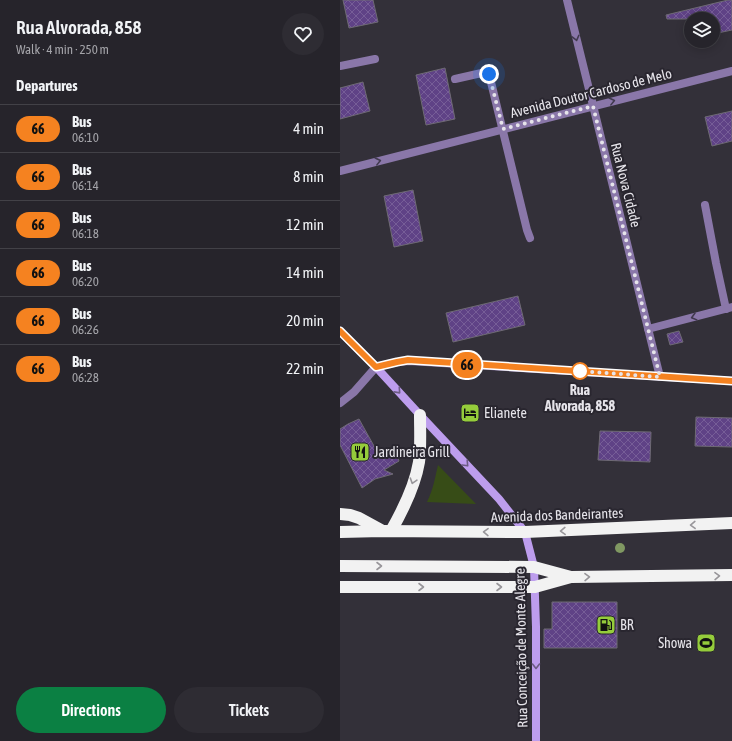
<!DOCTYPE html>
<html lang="en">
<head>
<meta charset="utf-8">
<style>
	:root { --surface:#26242b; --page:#2e2c33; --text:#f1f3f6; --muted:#a4a4a9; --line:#424147; --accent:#0b8043 }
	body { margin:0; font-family:"Asap Condensed",sans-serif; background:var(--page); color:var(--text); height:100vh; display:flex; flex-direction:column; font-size:15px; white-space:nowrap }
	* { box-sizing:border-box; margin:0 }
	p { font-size:13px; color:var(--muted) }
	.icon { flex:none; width:22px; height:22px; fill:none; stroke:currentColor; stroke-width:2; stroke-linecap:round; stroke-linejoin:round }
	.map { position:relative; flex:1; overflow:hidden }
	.sheet { display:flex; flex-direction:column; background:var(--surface); width:340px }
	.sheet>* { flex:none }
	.badge { padding:0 8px; border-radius:13px; font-size:14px; line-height:26px }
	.buttons { position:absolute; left:344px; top:12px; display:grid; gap:8px }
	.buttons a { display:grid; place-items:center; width:36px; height:36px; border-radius:50%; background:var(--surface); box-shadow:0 2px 10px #0003,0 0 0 1px var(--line); font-size:20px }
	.you { position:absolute; width:20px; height:20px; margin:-10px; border:3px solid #fff; border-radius:50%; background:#1a73e8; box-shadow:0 0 0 6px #1a73e833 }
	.map>.badge { position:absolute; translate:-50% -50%; box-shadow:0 0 0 2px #fff }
	h2 { padding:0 16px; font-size:15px; line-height:36px }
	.round { display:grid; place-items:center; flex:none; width:42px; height:42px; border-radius:21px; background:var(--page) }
	.headline { display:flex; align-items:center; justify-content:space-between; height:68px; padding:0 16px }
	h1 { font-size:19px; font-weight:600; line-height:30px }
	.cta { display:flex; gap:8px; margin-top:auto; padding:8px 16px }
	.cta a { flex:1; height:46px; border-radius:24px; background:var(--accent); color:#fff; font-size:16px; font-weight:600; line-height:46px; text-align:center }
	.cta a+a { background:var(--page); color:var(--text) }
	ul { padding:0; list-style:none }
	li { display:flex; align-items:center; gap:12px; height:48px; padding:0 16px; border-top:1px solid var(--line) }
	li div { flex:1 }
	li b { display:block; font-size:15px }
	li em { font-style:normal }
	li .badge { min-width:44px; font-weight:700; text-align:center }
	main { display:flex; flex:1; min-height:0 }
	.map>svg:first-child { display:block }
	.green { fill:#374c17 }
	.building { fill:url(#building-cross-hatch); stroke:#6e6a74 }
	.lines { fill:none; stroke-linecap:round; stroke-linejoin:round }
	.lane { stroke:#8a77a9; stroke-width:8 }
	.street { stroke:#8a77a9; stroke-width:8 }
	.secondary { stroke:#bd9ded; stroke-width:8 }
	.highway { stroke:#f2f2f2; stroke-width:12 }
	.tree { fill:#809862 }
	.oneway { stroke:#413a4e }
	.oneway2 { stroke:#6c5c84 }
	.oneway3 { stroke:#98969a }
	.line-casing { stroke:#fff; stroke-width:9 }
	.line { stroke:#f58220; stroke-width:6 }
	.walk { stroke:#e6e4ea; stroke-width:4; stroke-dasharray:0 7.2 }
	.stop-dot { fill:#fff; stroke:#f58220; stroke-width:2 }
	.labels { text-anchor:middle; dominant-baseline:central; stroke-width:4; stroke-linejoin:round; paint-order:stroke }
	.street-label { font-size:14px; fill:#e6e4ea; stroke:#29262f }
	.stop-label { font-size:14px; font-weight:bold; fill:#e6e4ea; stroke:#29262f }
	.poi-label { font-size:14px; fill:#e6e4ea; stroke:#29262f; text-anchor:start }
</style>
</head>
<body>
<main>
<section class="sheet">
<div class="headline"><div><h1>Rua Alvorada, 858</h1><p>Walk · 4 min · 250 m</p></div><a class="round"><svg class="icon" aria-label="heart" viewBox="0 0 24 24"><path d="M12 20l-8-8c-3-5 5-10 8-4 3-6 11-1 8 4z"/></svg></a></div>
<h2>Departures</h2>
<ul>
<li><span class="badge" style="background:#f58220;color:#111">66</span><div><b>Bus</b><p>06:10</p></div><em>4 min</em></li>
<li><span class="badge" style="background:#f58220;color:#111">66</span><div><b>Bus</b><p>06:14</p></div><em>8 min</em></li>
<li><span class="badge" style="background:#f58220;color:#111">66</span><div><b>Bus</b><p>06:18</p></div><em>12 min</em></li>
<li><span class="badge" style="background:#f58220;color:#111">66</span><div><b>Bus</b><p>06:20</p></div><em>14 min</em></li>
<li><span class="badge" style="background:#f58220;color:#111">66</span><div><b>Bus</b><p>06:26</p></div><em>20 min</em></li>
<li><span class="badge" style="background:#f58220;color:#111">66</span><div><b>Bus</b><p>06:28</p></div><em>22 min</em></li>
</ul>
<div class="cta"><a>Directions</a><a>Tickets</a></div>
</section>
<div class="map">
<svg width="392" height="741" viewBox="0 0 392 741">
	<defs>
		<pattern id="building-cross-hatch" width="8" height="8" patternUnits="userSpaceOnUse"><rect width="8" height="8" fill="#5f4286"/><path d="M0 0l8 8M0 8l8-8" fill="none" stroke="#765d97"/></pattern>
	</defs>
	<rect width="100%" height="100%" fill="#333039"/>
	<path class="green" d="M98,465L136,504L87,502C93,490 95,478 98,465Z"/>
	<g class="building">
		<polygon points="3,0 33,0 38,22 9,28"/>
		<polygon points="388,0 392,0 392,30 373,34 373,19 327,19 326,15"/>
		<polygon points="105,68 115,119 86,125 76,75"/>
		<polygon points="23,82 30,111 0,119 0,88"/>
		<polygon points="392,111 392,141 372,146 365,117"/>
		<polygon points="73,190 83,241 54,247 44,196"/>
		<polygon points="178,296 185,325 113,342 106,313"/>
		<polygon points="339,331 343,342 330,345 327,334"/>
		<polygon points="356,417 392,418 392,447 355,446"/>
		<polygon points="19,419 39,455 54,449 59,461 44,470 53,474 35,479 22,488 0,445 0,429 8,424"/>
		<polygon points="260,431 311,432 310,462 258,460"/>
		<polygon points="212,602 277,602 277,648 204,648 204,629 212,629"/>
	</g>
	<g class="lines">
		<g class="lane">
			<polyline points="0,66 35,59"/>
			<polyline points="365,205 376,263 386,309"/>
		</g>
		<g class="street">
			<polyline points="227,0 320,377"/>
			<polyline points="115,79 146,72 149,74 187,230 190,238"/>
			<polyline points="0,171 392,71"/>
			<polyline points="308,329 392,307"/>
			<polyline points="0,403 14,392 36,367 57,362 69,361 392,381"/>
		</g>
		<polyline class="secondary" points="0,331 36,367 80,415 159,499 185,532 194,567 196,627 196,741"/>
		<g class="highway">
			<polyline points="0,514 10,515 19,518 41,530"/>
			<path d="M51,531C63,510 75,486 79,462C81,447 80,431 80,415"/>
			<polyline points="0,532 42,531 185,532 392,523"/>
			<polyline points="0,566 194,567 231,577"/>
			<polyline points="0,587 195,587 231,577 392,575"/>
		</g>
	</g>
	<circle class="tree" cx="280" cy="548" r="5"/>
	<defs><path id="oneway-chevron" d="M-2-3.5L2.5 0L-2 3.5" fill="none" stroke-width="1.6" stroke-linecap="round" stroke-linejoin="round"/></defs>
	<g class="oneway">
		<use href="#oneway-chevron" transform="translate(236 38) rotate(76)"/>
		<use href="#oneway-chevron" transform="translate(272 101) rotate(-14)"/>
		<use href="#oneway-chevron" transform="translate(38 161) rotate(-14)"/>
		<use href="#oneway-chevron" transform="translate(354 317) rotate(165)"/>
	</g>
	<g class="oneway2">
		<use href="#oneway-chevron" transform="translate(58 391) rotate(48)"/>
		<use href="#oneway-chevron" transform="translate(126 464) rotate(47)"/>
		<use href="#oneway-chevron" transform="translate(196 666) rotate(90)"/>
	</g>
	<g class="oneway3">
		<use href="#oneway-chevron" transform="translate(73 481) rotate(108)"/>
		<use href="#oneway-chevron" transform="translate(353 525) rotate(178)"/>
		<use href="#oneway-chevron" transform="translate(223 531) rotate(178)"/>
		<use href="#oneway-chevron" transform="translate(146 532) rotate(-179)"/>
		<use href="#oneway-chevron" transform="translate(39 566)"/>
		<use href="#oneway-chevron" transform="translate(377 576) rotate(-1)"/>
		<use href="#oneway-chevron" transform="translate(247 577) rotate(-1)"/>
		<use href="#oneway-chevron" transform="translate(81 587)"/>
		<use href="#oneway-chevron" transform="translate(159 587)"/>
	</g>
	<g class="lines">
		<g class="line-casing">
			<polyline id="line" points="0,331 36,367 57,362 68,360 392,381"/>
		</g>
		<use href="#line" class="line"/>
		<polyline class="walk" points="149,74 163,129 253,106 320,377 240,371"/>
	</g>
	<defs>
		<g id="hotel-square" transform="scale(1)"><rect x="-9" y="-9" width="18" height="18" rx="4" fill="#95cc3b" stroke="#29262f"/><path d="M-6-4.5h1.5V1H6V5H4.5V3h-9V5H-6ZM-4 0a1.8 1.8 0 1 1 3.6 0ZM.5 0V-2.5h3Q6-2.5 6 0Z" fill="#111"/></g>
		<g id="restaurant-square" transform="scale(1)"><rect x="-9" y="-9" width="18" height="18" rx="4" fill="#95cc3b" stroke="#29262f"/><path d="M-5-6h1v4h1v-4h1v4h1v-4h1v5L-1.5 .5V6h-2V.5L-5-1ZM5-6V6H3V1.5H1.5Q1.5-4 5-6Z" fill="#111"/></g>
		<g id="fuel-square" transform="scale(1)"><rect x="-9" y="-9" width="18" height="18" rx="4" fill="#95cc3b" stroke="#29262f"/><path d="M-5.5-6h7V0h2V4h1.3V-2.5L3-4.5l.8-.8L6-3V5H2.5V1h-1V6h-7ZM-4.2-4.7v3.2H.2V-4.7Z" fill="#111"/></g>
		<g id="stadium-square" transform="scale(1)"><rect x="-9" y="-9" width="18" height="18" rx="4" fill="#95cc3b" stroke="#29262f"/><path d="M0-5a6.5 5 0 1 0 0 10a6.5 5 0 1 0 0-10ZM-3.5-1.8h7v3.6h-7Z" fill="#111"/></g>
	</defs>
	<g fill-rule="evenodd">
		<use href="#hotel-square" x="130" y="413"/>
		<use href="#restaurant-square" x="20" y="452"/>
		<use href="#fuel-square" x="266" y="625"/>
		<use href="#stadium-square" x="366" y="643"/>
	</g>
	<circle class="stop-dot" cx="240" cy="371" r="8"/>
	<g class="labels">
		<g class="street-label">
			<text transform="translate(251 93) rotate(-14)">Avenida Doutor Cardoso de Melo</text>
			<text transform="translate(286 185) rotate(76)">Rua Nova Cidade</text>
			<text transform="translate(217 515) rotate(-2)">Avenida dos Bandeirantes</text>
			<text transform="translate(181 648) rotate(-91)">Rua Conceição de Monte Alegre</text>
		</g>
		<g class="stop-label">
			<text x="240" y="390">Rua<tspan x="240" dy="16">Alvorada, 858</tspan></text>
		</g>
		<g class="poi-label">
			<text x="144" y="413">Elianete</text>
			<text x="34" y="452">Jardineira Grill</text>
			<text x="280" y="625">BR</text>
			<text x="352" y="643" text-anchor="end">Showa</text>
		</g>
	</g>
</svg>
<div class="buttons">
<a><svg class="icon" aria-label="layers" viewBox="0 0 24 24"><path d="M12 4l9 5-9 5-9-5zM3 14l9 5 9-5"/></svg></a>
</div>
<div class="you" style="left:149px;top:74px"></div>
<b class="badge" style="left:127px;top:365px;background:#f58220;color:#111">66</b>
</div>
</main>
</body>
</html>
